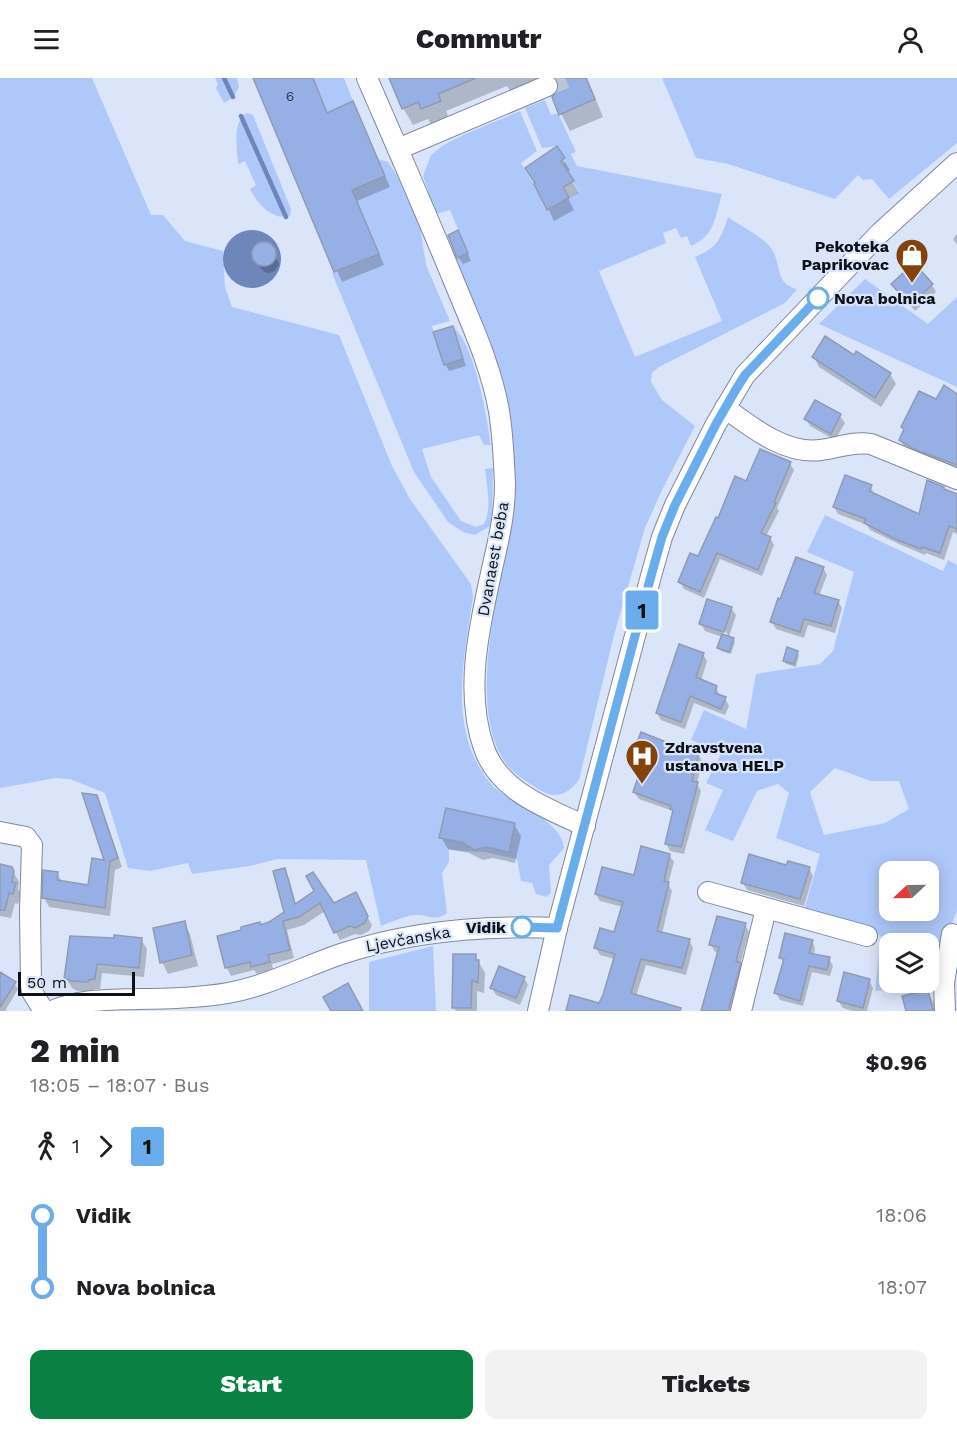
<!DOCTYPE html>
<html lang="en">
<head>
<meta charset="utf-8">
<style>
	:root { --surface:#fff; --page:#f2f2f2; --text:#202124; --muted:#757577; --accent:#0b8043 }
	body { margin:0; font-family:"Work Sans",sans-serif; background:var(--page); color:var(--text); height:100vh; display:flex; flex-direction:column; font-size:22px; white-space:nowrap }
	* { box-sizing:border-box; margin:0 }
	p { font-size:20px; color:var(--muted) }
	.icon { flex:none; width:33px; height:33px; fill:none; stroke:currentColor; stroke-width:2; stroke-linecap:round; stroke-linejoin:round }
	.map { position:relative; height:933px; overflow:hidden }
	.details { display:flex; flex-direction:column; background:var(--surface); flex:1 }
	.details>* { flex:none }
	.badge { padding:0 12px; border-radius:4px; font-size:21px; line-height:39px }
	.needle { width:39px; rotate:248deg }
	.tools { position:absolute; left:879px; top:783px; display:grid; gap:12px }
	.tools a { display:grid; place-items:center; width:60px; height:60px; border-radius:12px; background:var(--surface); box-shadow:0 3px 15px #0003; font-size:30px }
	.scale { position:absolute; left:18px; bottom:15px; width:117px; box-sizing:border-box; padding-left:6px; border:3px solid #0d1118; border-top:0; font-size:16px; line-height:21px; white-space:nowrap; color:#0d1118; -webkit-text-stroke:4px #dae5fa; paint-order:stroke }
	.map>.badge { position:absolute; translate:-50% -50%; box-shadow:0 0 0 3px #fff }
	.legs { display:flex; align-items:center; gap:9px; height:66px; padding:0 30px; font-size:20px }
	.legs p { margin-inline-start:auto }
	.head { display:flex; align-items:center; justify-content:space-between; height:102px; padding:0 30px }
	h1 { font-size:33px; font-weight:800; line-height:45px }
	.button { display:flex; gap:12px; margin-top:auto; padding:12px 30px }
	.button a { flex:1; height:69px; border-radius:12px; background:var(--accent); color:#fff; font-size:24px; font-weight:800; line-height:69px; text-align:center }
	.button a+a { background:var(--page); color:var(--text) }
	ul { padding:0 30px; list-style:none }
	li { display:flex; align-items:center; gap:21px; height:72px; font-size:22px }
	li i { display:grid; place-items:center; width:9px; height:100%; margin:0 8px; background:currentColor }
	li i::after { content:''; width:15px; height:15px; margin:-8px; border:4px solid; border-radius:50%; background:var(--surface) }
	li p { margin-inline-start:auto }
	li:first-child i { background:linear-gradient(#0000 50%,currentColor 0) }
	li:last-child i { background:linear-gradient(currentColor 50%,#0000 0) }
	header { display:flex; justify-content:space-between; align-items:center; height:78px; padding:0 30px; background:var(--surface); font-size:27px; font-weight:800 }
	.map>svg:first-child { display:block }
	.green { fill:#afc8fa; fill-rule:evenodd }
	.water { fill:#6e87bb }
	.shadow { fill:#0003 }
	.lines { fill:none; stroke-linecap:round; stroke-linejoin:round }
	.stream { stroke:#6e87bb; stroke-width:4.5 }
	.building { fill:#96b0e6; stroke:#919baf; stroke-width:1.5 }
	.minor-tunnel { stroke:#bbc5d8; stroke-width:20; stroke-dasharray:20 10; stroke-linecap:butt }
	.minor-casing { stroke:#7f899c; stroke-width:22 }
	.minor { stroke:#fff; stroke-width:20 }
	.line-1-casing { stroke:#fff; stroke-width:14 }
	.line-1 { stroke:#69adec; stroke-width:9 }
	.stop-1-dot { fill:#fff; stroke:#69adec; stroke-width:3 }
	.labels { text-anchor:middle; dominant-baseline:central; stroke-width:4.5; stroke-linejoin:round; paint-order:stroke }
	.number-label { font-size:14px; fill:#2f394c }
	.poi-label { font-size:16px; font-weight:bold; fill:#0d1118; stroke:#dae5fa; text-anchor:end }
	.stop-label { font-size:16px; font-weight:bold; fill:#0d1118; stroke:#dae5fa; text-anchor:start }
	.street-label { font-size:16px; fill:#0d1118; stroke:#dae5fa }
</style>
</head>
<body>
<header><svg class="icon" aria-label="menu" viewBox="0 0 24 24"><path d="M4 6h16M4 12h16M4 18h16"/></svg>Commutr<svg class="icon" aria-label="person" viewBox="0 0 24 24"><circle cx="12" cy="8" r="4"/><path d="M4 21q1-7 8-7t8 7"/></svg></header>
<div class="map">
<svg width="957" height="933" viewBox="0 0 957 933">
	<rect width="100%" height="100%" fill="#dae5fa"/>
	<g class="green">
		<path d="M0,0H92L151,137H163L185,163L223,173L225,209L232,229L339,257L392,388L410,421L471,506L473,518C466,570 451,631 475,681C481,693 489,706 500,714C519,728 562,744 564,770L549,787L551,815L546,819L536,816L532,805L521,803L517,781L484,774L449,772V784L442,795L447,835C437,843 429,838 419,837C408,836 391,844 381,848L366,782L277,781L250,788L192,796L188,785L150,793L128,790L105,715L70,701L56,700L0,710ZM446,730L515,745L508,774L486,769L475,772L461,764L439,759Z"/>
		<polygon points="215,0 237,0 239,9 234,19 224,25 216,10 218,6"/>
		<polygon points="313,0 344,0 353,23 327,35"/>
		<polygon points="662,0 957,0 957,65 889,121 872,101 863,102 858,97 835,121 728,86 696,80"/>
		<path d="M545,22L551,37L558,35L576,74L571,76L577,88L722,116C715,139 715,158 691,168L687,158L681,160L676,150L663,155L666,165L599,193L635,279L722,243L695,179C717,170 721,161 728,139C739,147 763,159 771,170C782,185 774,206 797,211L785,225L659,289L652,295L651,304L662,322L695,348L662,412L645,450L614,557L579,702C568,716 556,722 540,712C529,705 515,697 507,687C460,624 509,485 514,411L454,181L468,175L450,132L436,136L423,98L431,77L442,68L463,57L520,33L537,73L521,85L543,121L541,122L546,132L579,114L564,87L565,80L557,68L542,70L525,30Z"/>
		<path d="M247,35L253,37L291,131L290,138C272,143 257,125 250,111L256,107L245,83L238,86C237,71 232,42 247,35Z"/>
		<path d="M378,81L388,84L397,98L420,149L426,187L450,243L432,248L443,286L453,249C475,266 487,340 491,367H484L479,357L422,371L431,399L461,443L476,449L484,446C492,430 487,409 485,391L493,390L492,442L490,448L475,457L463,454L448,444L414,394L332,195L378,176L352,112L385,98Z"/>
		<polygon points="865,201 928,246 957,219 957,309 819,246"/>
		<path d="M825,437L943,493L948,482L957,487V833L952,846L944,858L937,905L875,913L881,858L804,833L820,776L776,760L789,715L778,706L757,713L733,763L705,752L723,712L706,705L722,674L691,662L704,632L746,651L756,596L820,586L833,573L854,494L807,474ZM835,690L871,703H899L909,731L885,745L824,757L810,714ZM890,794H928V832H890ZM890,866H928V904H890Z"/>
		<polygon points="433,868 436,933 369,933 369,884"/>
	</g>
	<circle class="water" cx="252" cy="181" r="29"/>
	<g class="shadow">
		<polygon points="255,0 313,0 328,37 353,25 390,109 357,123 384,187 342,204"/>
		<polygon points="391,0 540,0 510,13 507,8 446,33 449,40 432,48 428,41 413,47 403,30"/>
		<polygon points="546,0 587,0 603,39 570,53 561,36 558,13 554,13"/>
		<polygon points="556,70 570,92 567,94 579,115 568,120 574,132 554,143 537,106"/>
		<polygon points="957,156 957,167 953,161"/>
		<polygon points="462,161 471,183 463,186 458,179"/>
		<polygon points="264,166 270,168 279,186 276,192 270,195 264,194 254,181 255,171"/>
		<polygon points="893,206 932,207 936,214 915,233"/>
		<polygon points="452,250 466,288 449,293 445,286"/>
		<polygon points="857,275 890,296 896,306 881,329 819,289 814,279 854,279"/>
		<polygon points="957,321 957,391 919,377 904,369 900,362 905,353 903,349 936,323"/>
		<polygon points="815,324 840,338 845,345 835,362 810,348 806,341"/>
		<polygon points="790,386 794,392 777,430 779,433 766,458 770,460 774,467 762,498 720,481 704,520 684,511 680,504 699,480 719,442 747,405"/>
		<polygon points="871,408 874,417 920,438 945,414 957,418 957,456 953,454 944,482 926,475 925,477 901,467 870,452 867,447 838,436 834,429"/>
		<polygon points="823,490 827,497 819,518 838,523 842,530 835,555 808,547 804,560 776,551 772,544"/>
		<polygon points="731,530 736,537 729,559 722,547 719,548 725,559 733,561 735,564 731,576 721,573 719,570 722,559 705,553 701,546"/>
		<polygon points="797,574 799,577 796,589 786,586 784,583"/>
		<polygon points="703,576 707,583 701,603 716,609 720,618 725,620 729,628 725,637 694,625 685,651 661,642 657,635"/>
		<polygon points="698,676 702,683 697,706 701,713 684,776 670,773 666,765 673,733 639,721 634,714 644,687 638,684 634,677"/>
		<polygon points="96,719 101,728 122,789 115,792 110,838 49,829 44,820 57,795 62,804 89,809 106,784"/>
		<polygon points="514,746 521,758 515,785 493,780 483,782 469,775 448,771 441,759"/>
		<polygon points="669,777 674,784 668,806 672,813 662,856 689,862 693,870 686,897 646,887 636,918 671,933 567,933 600,927 614,881 600,877 596,870 615,856 623,829 600,823 596,816 635,799"/>
		<polygon points="0,788 11,790 19,804 18,811 21,816 18,826 15,825 11,840 0,838"/>
		<polygon points="787,789 809,790 813,798 804,828 747,812 743,805"/>
		<polygon points="284,792 289,800 296,827 315,813 333,827 355,816 372,847 369,853 361,857 355,856 340,862 325,833 304,847 287,852 294,880 272,886 273,892 257,896 254,892 231,898 227,890 219,859 270,846 285,835"/>
		<polygon points="184,844 190,856 198,888 168,896 162,884"/>
		<polygon points="745,847 749,854 740,887 744,893 734,933 703,933 719,875 715,874 711,867"/>
		<polygon points="141,861 147,871 144,899 102,895 100,911 94,911 94,913 77,913 72,910 66,900"/>
		<polygon points="812,863 815,870 814,877 829,881 833,888 830,898 812,894 803,928 780,922 776,915 784,886 781,880"/>
		<polygon points="475,878 485,895 484,915 477,913 477,933 456,933 454,930"/>
		<polygon points="0,896 14,905 18,911 5,933 0,933"/>
		<polygon points="524,900 528,907 520,927 496,917 492,910"/>
		<polygon points="869,902 873,910 867,933 853,933 843,930 838,923"/>
		<polygon points="927,913 934,925 936,933 907,933"/>
	</g>
	<g class="lines">
		<g class="stream">
			<polyline points="224,0 233,19"/>
			<polyline points="241,38 286,139"/>
		</g>
	</g>
	<g class="building">
		<polygon points="253,0 313,0 327,35 353,23 385,98 352,112 379,176 334,194"/>
		<polygon points="389,0 476,0 438,16 441,23 421,31 418,24 402,31"/>
		<polygon points="556,0 586,0 595,21 559,37 552,19 559,10"/>
		<polygon points="557,68 565,80 561,83 574,103 563,109 569,120 547,132 534,106 535,105 525,90"/>
		<polygon points="458,152 468,175 457,180 448,157"/>
		<circle cx="264" cy="176" r="12"/>
		<polygon points="914,185 933,206 910,227 891,206"/>
		<polygon points="453,248 463,281 444,287 433,254"/>
		<polygon points="825,258 854,277 856,273 891,295 875,320 812,279"/>
		<polygon points="944,307 957,316 957,387 914,371 899,362 904,351 901,349 919,313 936,321"/>
		<polygon points="815,322 841,336 831,356 804,341"/>
		<polygon points="760,371 791,384 774,424 776,425 761,455 771,459 758,492 717,475 700,514 678,504 690,475 698,478 716,439 718,440 735,398 746,403"/>
		<polygon points="845,397 872,407 869,413 919,436 927,402 944,409 944,411 957,416 957,451 949,448 940,475 922,469 921,471 895,461 864,445 866,441 833,429"/>
		<polygon points="796,479 824,489 814,515 839,522 831,548 804,541 800,554 770,544 778,520 780,521"/>
		<polygon points="707,521 732,529 724,554 699,546"/>
		<polygon points="722,556 734,560 729,574 717,570"/>
		<polygon points="679,566 704,575 696,599 717,608 715,615 726,619 721,631 690,618 681,644 656,635"/>
		<polygon points="787,569 798,573 794,586 783,583"/>
		<polygon points="641,654 676,668 699,675 692,703 698,704 681,769 665,766 673,732 670,731 671,728 633,714 644,682 632,677"/>
		<polygon points="82,715 97,717 118,780 110,783 105,830 42,820 43,792 58,794 57,802 88,807 92,780 104,782"/>
		<polygon points="446,730 515,745 509,774 486,769 475,772 461,764 439,760"/>
		<polygon points="641,768 670,776 664,803 669,804 657,853 690,861 682,890 641,881 631,915 681,930 680,933 566,933 570,917 599,925 603,917 615,876 594,870 600,850 614,854 623,824 595,816 602,789 634,797"/>
		<polygon points="749,776 786,787 788,783 810,789 800,821 741,805"/>
		<polygon points="0,786 12,789 14,793 12,804 16,805 13,816 9,815 5,832 0,832"/>
		<polygon points="285,790 295,826 314,813 306,798 313,794 334,825 356,814 368,838 365,845 355,850 350,848 334,855 320,825 299,839 283,843 290,872 268,877 270,884 251,889 250,884 225,890 217,858 241,852 241,849 260,844 260,847 269,844 284,834 273,793"/>
		<polygon points="717,838 746,845 736,883 741,885 728,933 701,933 719,869 709,867"/>
		<polygon points="185,843 192,877 160,885 153,850"/>
		<polygon points="785,855 813,862 809,875 830,879 827,892 809,888 800,923 774,915 784,881 779,880"/>
		<polygon points="114,857 142,860 139,890 97,886 95,901 89,902 88,904 70,903 70,902 64,901 70,858 114,860"/>
		<polygon points="453,876 476,876 476,882 479,882 478,905 472,902 471,930 452,930"/>
		<polygon points="499,888 525,899 516,920 490,910"/>
		<polygon points="0,894 16,904 0,929"/>
		<polygon points="844,894 870,901 863,930 837,923"/>
		<polygon points="348,905 363,933 331,933 323,919"/>
		<polygon points="928,912 933,933 906,933 902,918"/>
	</g>
	<g class="lines">
		<polyline class="minor-tunnel" points="547,8 566,0"/>
		<g class="minor-casing">
			<g id="minor">
				<path d="M367,0C396,67 425,133 453,201C470,243 491,287 499,333C503,357 504,382 505,406C505,432 500,456 494,482C481,541 463,611 484,670C499,714 547,730 585,748"/>
				<polyline points="398,71 547,8"/>
				<path d="M725,330C751,349 786,377 821,372C838,370 853,363 871,366L957,401"/>
				<polyline points="0,754 26,759 32,767 30,833 31,907 32,914 44,933"/>
				<polyline points="708,814 867,858"/>
				<path d="M52,933C79,921 108,922 137,921C168,921 198,920 228,915C267,908 303,889 341,876C410,853 485,847 557,850"/>
				<polyline points="538,933 557,850 651,498 662,459 675,427 716,346 745,297 879,156 957,85"/>
				<polyline points="741,933 766,831"/>
				<polyline points="945,933 944,905 952,856"/>
			</g>
		</g>
		<use href="#minor" class="minor"/>
	</g>
	<g class="lines">
		<g class="line-1-casing">
			<polyline id="line-1" points="522,849 557,850 651,498 662,459 675,427 716,346 735,313 745,297 818,220"/>
		</g>
		<use href="#line-1" class="line-1"/>
	</g>
	<defs>
		<g id="shop-pin" transform="scale(1.725)"><path d="M0 17L-7.5 6A9.5 9.5 0 1 1 7.5 6Z" fill="#84430c" stroke="#dae5fa"/><path d="M-5-2.5h2.3a2.7 3.5 0 0 1 5.4 0H5L5.5 6h-11ZM-1.5-2.5h3a1.5 2.3 0 0 0-3 0Z" fill="#fff"/></g>
		<g id="hospital-pin" transform="scale(1.725)"><path d="M0 17L-7.5 6A9.5 9.5 0 1 1 7.5 6Z" fill="#84430c" stroke="#dae5fa"/><path d="M-5-5h3v3.5h4V-5h3V5h-3V1.5h-4V5h-3Z" fill="#fff"/></g>
	</defs>
	<g fill-rule="evenodd">
		<use href="#shop-pin" x="912" y="177"/>
		<use href="#hospital-pin" x="642" y="678"/>
	</g>
	<g class="stop-1-dot">
		<circle cx="818" cy="220" r="10"/>
		<circle cx="522" cy="849" r="10"/>
	</g>
	<g class="labels">
		<g class="number-label">
			<text x="290" y="18">6</text>
		</g>
		<g class="poi-label">
			<text x="889" y="168">Pekoteka<tspan x="889" dy="18">Paprikovac</tspan></text>
			<text x="665" y="669" text-anchor="start">Zdravstvena<tspan x="665" dy="18">ustanova HELP</tspan></text>
		</g>
		<g class="stop-label">
			<text x="834" y="220">Nova bolnica</text>
			<text x="506" y="849" text-anchor="end">Vidik</text>
		</g>
		<g class="street-label">
			<text transform="translate(493 481) rotate(-80)">Dvanaest beba</text>
			<text transform="translate(408 861) rotate(-10)">Ljevčanska</text>
		</g>
	</g>
</svg>
<div class="tools">
<a><svg class="needle" viewBox="-14 -14 28 28"><path d="M0-13l5 13h-10z" fill="#e53935"/><path d="M0 13l5-13h-10z" fill="#757577"/></svg></a>
<a><svg class="icon" aria-label="layers" viewBox="0 0 24 24"><path d="M12 4l9 5-9 5-9-5zM3 14l9 5 9-5"/></svg></a>
</div>
<div class="scale">50 m</div>
<b class="badge" style="left:642px;top:532px;background:#69adec;color:#111">1</b>
</div>
<section class="details">
<div class="head"><div><h1>2 min</h1><p>18:05 – 18:07 · Bus</p></div><b>$0.96</b></div>
<div class="legs"><svg class="icon" aria-label="walk" viewBox="0 0 24 24"><circle cx="13" cy="4" r="2"/><path d="M13 8l-2 6 4 7M11 14l-3 7M7 12l3-4h3l4 4"/></svg>1<svg class="icon" aria-label="forward" viewBox="0 0 24 24"><path d="M9 5l7 7-7 7"/></svg><b class="badge" style="background:#69adec;color:#111">1</b></div>
<ul>
<li><i style="color:#69adec"></i><b>Vidik</b><p>18:06</p></li>
<li><i style="color:#69adec"></i><b>Nova bolnica</b><p>18:07</p></li>
</ul>
<div class="button"><a>Start</a><a>Tickets</a></div>
</section>
</body>
</html>
